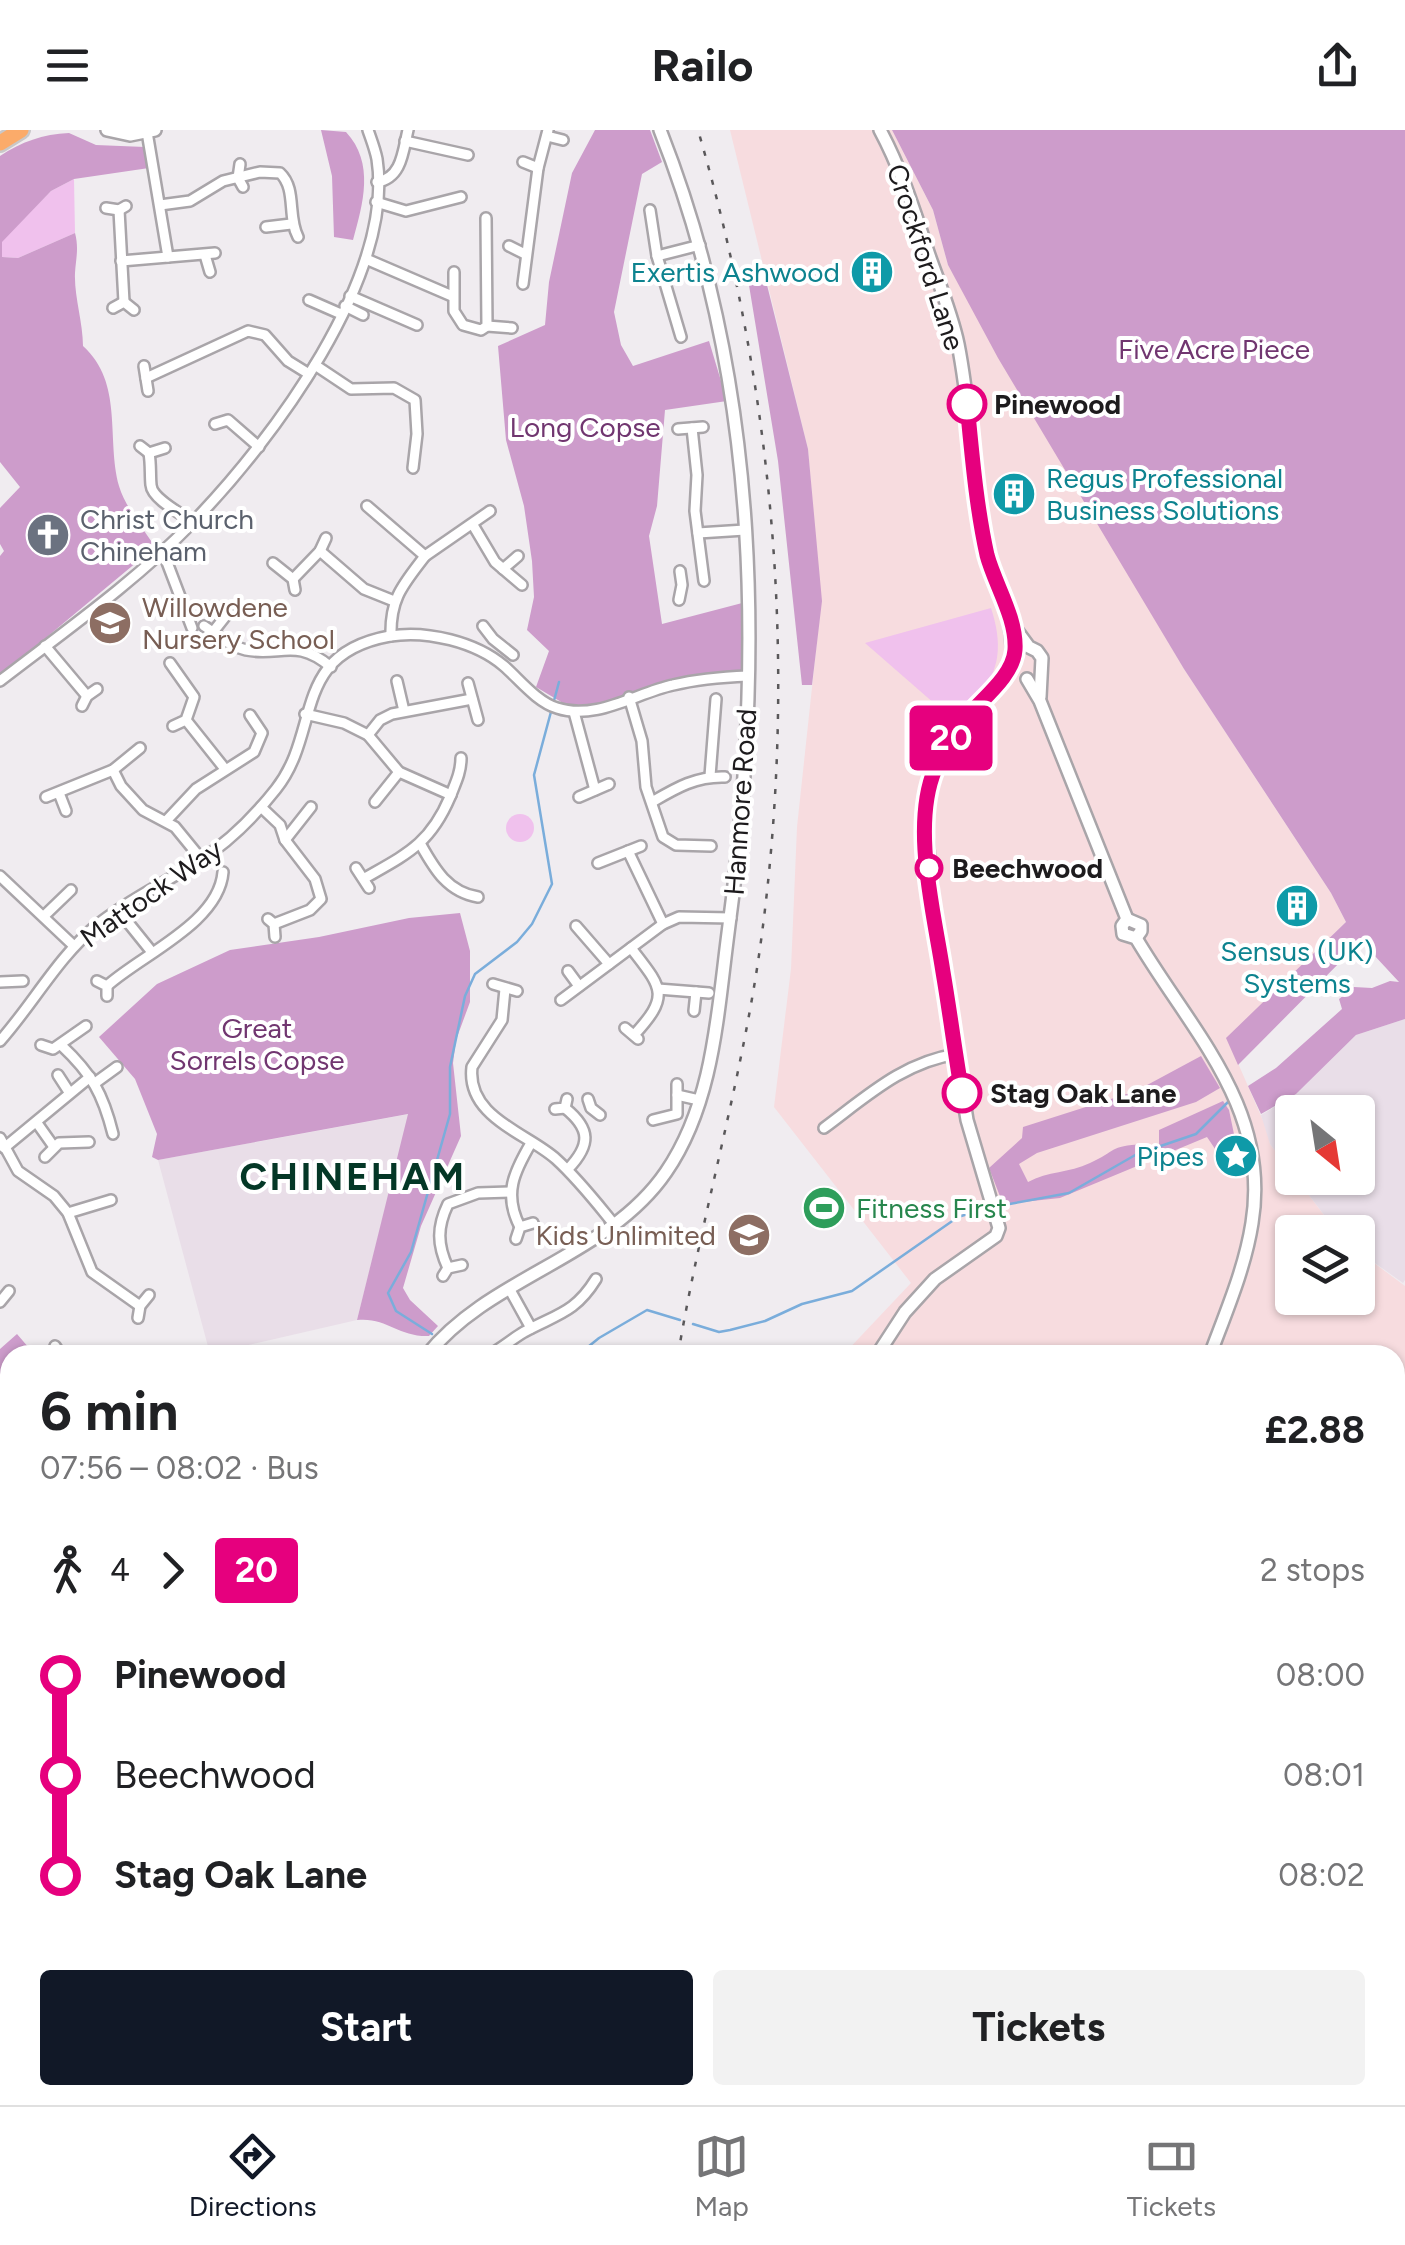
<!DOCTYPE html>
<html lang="en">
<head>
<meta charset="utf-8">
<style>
	:root { --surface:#fff; --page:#f2f2f2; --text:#202124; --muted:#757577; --line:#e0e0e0; --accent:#111827 }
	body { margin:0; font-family:Figtree,sans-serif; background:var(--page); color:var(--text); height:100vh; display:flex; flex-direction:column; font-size:38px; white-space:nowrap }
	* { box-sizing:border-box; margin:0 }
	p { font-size:32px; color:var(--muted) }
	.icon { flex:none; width:55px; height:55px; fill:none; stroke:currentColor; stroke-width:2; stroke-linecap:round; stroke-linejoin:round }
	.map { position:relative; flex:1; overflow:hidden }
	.drawer { position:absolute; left:0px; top:1215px; width:1405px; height:760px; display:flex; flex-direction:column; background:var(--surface); border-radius:30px 30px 0 0; box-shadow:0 2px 8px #0004 }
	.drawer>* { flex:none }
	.badge { padding:0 20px; border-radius:8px; font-size:35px; line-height:65px }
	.needle { width:65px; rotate:150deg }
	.fabs { position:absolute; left:1275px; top:965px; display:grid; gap:20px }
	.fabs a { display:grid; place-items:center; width:100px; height:100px; border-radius:10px; background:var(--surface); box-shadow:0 2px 8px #0004; font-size:50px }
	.map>.badge { position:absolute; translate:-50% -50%; box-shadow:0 0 0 5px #fff }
	.legs { display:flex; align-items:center; gap:15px; height:110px; padding:0 40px; font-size:32px }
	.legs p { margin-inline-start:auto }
	.overview { display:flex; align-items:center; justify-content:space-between; height:170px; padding:0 40px }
	h1 { font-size:55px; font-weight:700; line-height:75px }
	.primary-button { display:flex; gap:20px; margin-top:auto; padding:20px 40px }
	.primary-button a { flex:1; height:115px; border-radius:10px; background:var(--accent); color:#fff; font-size:40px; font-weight:700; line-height:115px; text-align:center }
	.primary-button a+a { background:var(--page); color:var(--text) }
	ul { padding:0 40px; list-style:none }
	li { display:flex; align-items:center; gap:35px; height:100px; font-size:38px }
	li i { display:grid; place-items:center; width:15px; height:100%; margin:0 12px; background:currentColor }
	li i::after { content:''; width:25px; height:25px; margin:-12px; border:8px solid; border-radius:50%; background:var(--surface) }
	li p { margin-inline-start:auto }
	li:first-child i { background:linear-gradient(#0000 50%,currentColor 0) }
	li:last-child i { background:linear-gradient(currentColor 50%,#0000 0) }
	header { display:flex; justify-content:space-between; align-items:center; height:130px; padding:0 40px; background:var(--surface); font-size:45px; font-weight:700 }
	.dock { display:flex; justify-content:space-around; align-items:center; height:140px; border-top:2px solid var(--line); background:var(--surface); font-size:28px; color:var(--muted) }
	.dock a { display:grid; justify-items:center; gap:5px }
	.dock .on { color:var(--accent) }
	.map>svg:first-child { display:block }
	.commercial { fill:#f7dcdf }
	.built { fill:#e9dee8 }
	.green { fill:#f0c1ed }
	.forest { fill:#cd9ccb }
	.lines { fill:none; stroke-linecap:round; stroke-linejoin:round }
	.stream { stroke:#7aaddb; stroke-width:2.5 }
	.street-casing { stroke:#a9a5a9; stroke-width:14 }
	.secondary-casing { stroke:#a9a5a9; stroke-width:16 }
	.highway-casing { stroke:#c9c8c9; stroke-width:20 }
	.street { stroke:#fff; stroke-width:9 }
	.secondary { stroke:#fff; stroke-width:11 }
	.highway { stroke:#fbab6a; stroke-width:15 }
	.rail { stroke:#5a585a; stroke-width:2.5; stroke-dasharray:5 10; stroke-linecap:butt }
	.line-1-casing { stroke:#fff; stroke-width:22 }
	.line-1 { stroke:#e6007e; stroke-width:15 }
	.stop-1-dot { fill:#fff; stroke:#e6007e; stroke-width:5 }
	.labels { text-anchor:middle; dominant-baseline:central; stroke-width:8; stroke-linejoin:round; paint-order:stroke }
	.street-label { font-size:28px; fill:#1d1b1d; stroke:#fff }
	.culture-label { font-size:28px; fill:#0d838f; stroke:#fff; text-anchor:end }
	.park-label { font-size:28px; fill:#713670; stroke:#fff }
	.stop-label { font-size:28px; font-weight:bold; fill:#1d1b1d; stroke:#fff; text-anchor:start }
	.worship-label { font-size:28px; fill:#5b616d; stroke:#fff; text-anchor:start }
	.education-label { font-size:28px; fill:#785e54; stroke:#fff; text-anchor:start }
	.leisure-label { font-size:28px; fill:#27864d; stroke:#fff; text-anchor:start }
	.district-label { font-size:38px; font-weight:bold; letter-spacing:2.5px; fill:#043726; stroke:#fff }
</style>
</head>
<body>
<header><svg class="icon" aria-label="menu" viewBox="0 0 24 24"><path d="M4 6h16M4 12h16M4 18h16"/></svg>Railo<svg class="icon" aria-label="share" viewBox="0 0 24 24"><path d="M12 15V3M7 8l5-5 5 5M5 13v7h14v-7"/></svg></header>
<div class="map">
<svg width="1405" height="1975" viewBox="0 0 1405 1975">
	<rect width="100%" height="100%" fill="#f0ecf0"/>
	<polygon class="commercial" points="730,0 892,0 933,80 948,135 1184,539 1331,763 1346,792 1227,908 1268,1002 1270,1014 1337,1102 1292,1102 1292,1168 1358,1168 1358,1121 1405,1156 1405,1264 1395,1270 1395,1225 843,1225 911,1153 774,977 791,839 797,697 821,474 808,319"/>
	<g class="built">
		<polygon points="1405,889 1405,1150 1403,1153 1358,1121 1358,1102 1337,1102 1296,1048 1358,1048 1358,982 1292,982 1292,1043 1270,1014 1261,985 1296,964 1356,905"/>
		<polygon points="409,984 357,1190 210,1224 158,1030"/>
	</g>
	<g class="green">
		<polygon points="74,49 75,103 18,128 2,127 1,112 51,61"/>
		<path d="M991,478C1002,512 1002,541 976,568C968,576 962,585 951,588L865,513Z"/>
		<circle cx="520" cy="698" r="14"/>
		<polygon points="1405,1271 1405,1734 1395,1718 1395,1276"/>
	</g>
	<g class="forest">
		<path d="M321,0L346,2C375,33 363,74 353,110L334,107L332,46Z"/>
		<polygon points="595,0 650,0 662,32 642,44 614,182 621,215 633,236 709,211 727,271 665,280 657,376 649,406 662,494 746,472 744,540 687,546 601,576 573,579 536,557 549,521 527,500 534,467 532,431 524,376 506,310 498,216 545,195 549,152 572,43"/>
		<polygon points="892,0 1405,0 1405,889 1356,905 1296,964 1261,984 1248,956 1276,938 1342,879 1339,869 1354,857 1372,858 1390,851 1399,852 1361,811 1238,935 1226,908 1346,792 1331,763 1184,539 998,228 948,135 933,80"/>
		<path d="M69,3L96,15L145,17L149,38L74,49L51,61L2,112V127L18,128L75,103C79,118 76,128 75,143C74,166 83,192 83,216C124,253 106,309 119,356C125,377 144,399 155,417L0,546V426L4,421L0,414V378L20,357L0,332V26C21,12 43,4 69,3Z"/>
		<polygon points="761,131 808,319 822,471 812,555 802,555 778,331 746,137"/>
		<path d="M460,783L470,821V872L456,910L453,933L461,1006L421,1096L403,1158L410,1170L438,1196L429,1206C398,1207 387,1187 357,1190L408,984L158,1030L152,1027L157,1004L135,949L99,907L157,854L230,820L319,807L409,788Z"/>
		<path d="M1201,926L1220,958L1196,972L1037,1023L1019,1034L1028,1052C1048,1041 1069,1043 1090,1033C1117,1021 1108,1016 1143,1014L1147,1019L1159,1015V1000L1223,971L1229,980L1241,1038L1232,1044L1207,1007L1060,1068L1003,1074L989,1038L1022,1008L1023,997L1136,961Z"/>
		<polygon points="17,1204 35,1225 10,1225 10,1329 0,1334 0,1219"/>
		<polygon points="1405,1265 1405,1485 1395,1491 1395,1271"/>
		<polygon points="0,1482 10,1501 10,1659 0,1667"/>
		<polygon points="0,1829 10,1831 10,1887 0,1866"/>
		<polygon points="49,1965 131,1965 142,1975 52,1975"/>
		<polygon points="256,1965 310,1965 266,1975 218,1975"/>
		<polygon points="527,1965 619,1965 622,1975 531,1975"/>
		<polygon points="646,1965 691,1965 694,1975 651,1975"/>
	</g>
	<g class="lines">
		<g class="stream">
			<polyline points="1004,1075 1069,1063 1137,1024 1196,1004 1229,971"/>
			<polyline points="693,1194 719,1202 730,1200 765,1191 802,1174 852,1161 958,1087 984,1079"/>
			<polyline points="432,1204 396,1181 388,1163 411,1122 450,984 450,937 465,866 475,844 517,812 532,794 552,754 534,645 559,552"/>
			<polyline points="578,1225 599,1208 647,1180 680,1190"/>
			<polyline points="0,1647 10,1649"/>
		</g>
		<g class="street-casing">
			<g id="street">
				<polyline points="147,2 168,127"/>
				<polyline points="547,6 563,10"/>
				<polyline points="405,11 468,25"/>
				<polyline points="523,32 538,38"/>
				<polyline points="240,34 238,48 243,57"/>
				<path d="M377,52C402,48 403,21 408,0"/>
				<polyline points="376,72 406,81 461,67"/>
				<path d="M160,75L190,71L223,51L260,42L280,43C297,59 287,86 298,107"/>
				<polyline points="106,78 119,80 126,76"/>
				<polyline points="119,80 124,172"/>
				<polyline points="650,80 657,126 681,207"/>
				<polyline points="266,97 291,94"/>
				<polyline points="509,116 525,124"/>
				<polyline points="205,125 210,142"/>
				<polyline points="657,126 700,115"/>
				<polyline points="366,129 452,166"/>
				<polyline points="121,131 215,123"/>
				<polyline points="454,142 454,181 463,195 481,200 487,196 486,88"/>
				<polyline points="523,154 538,38 548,0"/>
				<polyline points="350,166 417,195"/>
				<polyline points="309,170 341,184"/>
				<polyline points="345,176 363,185"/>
				<polyline points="113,178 124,172 134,180"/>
				<polyline points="487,196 512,198"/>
				<polyline points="315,235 351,259 394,258 415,270 417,304 413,338"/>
				<polyline points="144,236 148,261"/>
				<polyline points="146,248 248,201 265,205 288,231 309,244"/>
				<polyline points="215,294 228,290 259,317"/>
				<polyline points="692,298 697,345 695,381 704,451"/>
				<polyline points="678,299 703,297"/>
				<polyline points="140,316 149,323 165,318"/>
				<path d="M149,323C151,334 150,345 151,355C152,369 182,384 193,392"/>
				<path d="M367,376L425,426C403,455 390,468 391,506"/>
				<polyline points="473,395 495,432 522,455"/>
				<polyline points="698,403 745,400"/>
				<polyline points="320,421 364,459 394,471"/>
				<polyline points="160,424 165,427 192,498"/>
				<polyline points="425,426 490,381"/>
				<polyline points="273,433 293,449 295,460"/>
				<polyline points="503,439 518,426"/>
				<polyline points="293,449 320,421 326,408"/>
				<polyline points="679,470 682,455 680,441"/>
				<path d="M204,496C218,505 229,516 246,520C281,527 295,507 331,537"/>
				<polyline points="483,496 493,509 513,525"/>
				<polyline points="213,502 228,483"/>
				<polyline points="45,516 87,566"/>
				<polyline points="170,533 194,567 186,590 173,596"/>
				<path d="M0,551C65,501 136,451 193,392C271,312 395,147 377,29C375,19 371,9 368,0"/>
				<polyline points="397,551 404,581"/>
				<polyline points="468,553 478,590"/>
				<polyline points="629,567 642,611 646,657 663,707 676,715 711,716"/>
				<polyline points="82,576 87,566 97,559"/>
				<polyline points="574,582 595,660"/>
				<polyline points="305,584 344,593 368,605 399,642 451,665"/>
				<polyline points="186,590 225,639"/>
				<polyline points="368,605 380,590 392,584 472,569"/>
				<polyline points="113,640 121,656 143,680 175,697 202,730"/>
				<polyline points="710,646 716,569"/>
				<polyline points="59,663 66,681"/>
				<polyline points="46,667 113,640 140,618"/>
				<polyline points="579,667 609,654"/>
				<polyline points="375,672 399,642"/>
				<path d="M652,672C676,658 696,646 725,647"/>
				<polyline points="261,677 280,695 285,710 315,749 321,769 310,780 274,794"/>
				<polyline points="166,691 196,659 254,622 262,603 250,585"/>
				<polyline points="285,710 311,677"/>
				<path d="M421,715C435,740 448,762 478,767"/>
				<polyline points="628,721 663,794"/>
				<polyline points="598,733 641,716"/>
				<polyline points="356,738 369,758"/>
				<polyline points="0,746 74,816"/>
				<path d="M365,748C407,724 430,714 450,667C455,654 461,643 461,628"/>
				<polyline points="118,780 151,821"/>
				<polyline points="44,786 71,760"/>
				<polyline points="268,789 274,794 275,807"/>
				<polyline points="576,796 609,834"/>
				<path d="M631,818C662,858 671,865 634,905"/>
				<polyline points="568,841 579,856"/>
				<polyline points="97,851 107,856 107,866"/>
				<polyline points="0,852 23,851"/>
				<polyline points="493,854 517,861"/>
				<path d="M107,856C141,825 219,793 223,742"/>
				<path d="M505,859L502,890L472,937C466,987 527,1003 556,1029C578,1049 595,1071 613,1093"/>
				<polyline points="658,859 709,863"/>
				<polyline points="561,870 663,794 679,787 731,788"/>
				<polyline points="694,881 696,862"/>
				<polyline points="625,898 638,909"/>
				<path d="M0,911C33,874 58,827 97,795C128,770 165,753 199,731C229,712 254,687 276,659C322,601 290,524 390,506C427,500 476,512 504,536C520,550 537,572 557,578C596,591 636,563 673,555C698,549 723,547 748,546"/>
				<polyline points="41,915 53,919 86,896"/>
				<path d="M61,915C92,944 103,964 113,1004"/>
				<polyline points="58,945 69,962"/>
				<polyline points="95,953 117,937"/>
				<polyline points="677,965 699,970"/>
				<polyline points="588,969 591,978 600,985"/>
				<path d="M565,978C591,999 591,1015 568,1039"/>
				<polyline points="555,979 565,978 567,969"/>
				<polyline points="653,990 677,984 677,954"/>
				<polyline points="37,993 54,1017"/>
				<path d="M824,998C866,967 903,932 957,924"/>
				<polyline points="0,1008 18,1041 54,1066 68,1083 92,1142 140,1176"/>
				<polyline points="4,1018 90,947"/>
				<polyline points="45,1027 59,1013 89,1012"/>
				<polyline points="68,1083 111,1070"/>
				<path d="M520,1097C503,1064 514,1042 531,1013"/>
				<polyline points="516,1109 520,1097 533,1093"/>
				<path d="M448,1138C437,1114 437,1097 448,1074L478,1063L510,1062"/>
				<polyline points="443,1146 448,1138 462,1135"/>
				<polyline points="510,1160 531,1198"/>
				<polyline points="0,1172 9,1161"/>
				<polyline points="138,1188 140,1176 149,1165"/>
				<polyline points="55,1216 61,1225"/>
				<path d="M489,1225C502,1218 512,1209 524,1202C557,1184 575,1183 596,1149"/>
				<polyline points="0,1403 10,1410"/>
				<polyline points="0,1431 10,1416"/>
				<polyline points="0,1469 10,1474"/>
				<polyline points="0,1719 10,1716"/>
				<polyline points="0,1772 10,1770"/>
				<polyline points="0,1955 5,1961"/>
				<polyline points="630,1965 632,1975"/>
				<polyline points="844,1965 855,1975"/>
				<polyline points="1055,1965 1068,1975"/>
				<polyline points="414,1975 442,1969 445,1975"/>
				<polyline points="497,1975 516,1967"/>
				<polyline points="793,1975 800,1965"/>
				<polyline points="945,1975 948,1965"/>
				<polyline points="1030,1975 1037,1965"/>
			</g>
		</g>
		<g class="secondary-casing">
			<g id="secondary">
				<polyline points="107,0 130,5 155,0"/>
				<polyline points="1012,494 1029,517 1037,521 1042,528 1040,567"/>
				<path d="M1027,549L1040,571L1127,789L1122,796L1123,804L1136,808C1190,900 1271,977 1252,1093C1245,1138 1226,1182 1210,1225"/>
				<polyline points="1127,789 1141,795 1141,801 1136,808"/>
				<path d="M427,1225C490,1146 608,1127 666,1042C712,975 717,890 727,811C764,539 762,258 660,0"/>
				<path d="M877,1225L905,1182L935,1149L996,1106L999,1098L967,990L934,783L925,687L933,644L948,613L1011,534C1018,491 993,453 985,410C972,346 971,279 958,214C952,185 940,156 930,128C915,84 902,41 880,0"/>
			</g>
		</g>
		<g class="highway-casing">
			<polyline id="highway" points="0,13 21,0"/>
		</g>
		<use href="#street" class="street"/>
		<use href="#secondary" class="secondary"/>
		<use href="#highway" class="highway"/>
		<g class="rail">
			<path d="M678,1225C700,1093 738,964 758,832C799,553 777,271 698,0"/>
			<polyline points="712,1965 714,1975"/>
		</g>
	</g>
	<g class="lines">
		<g class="line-1-casing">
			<path id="line-1" d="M962,963C955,923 950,883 943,842C934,782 911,696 935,639C943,620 954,602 967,587C983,568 1013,546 1015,520C1017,488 995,455 987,425C976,375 972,324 967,274"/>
		</g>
		<use href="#line-1" class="line-1"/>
	</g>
	<defs>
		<g id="building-disc" transform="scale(2.25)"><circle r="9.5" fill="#0f9aa8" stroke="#fff"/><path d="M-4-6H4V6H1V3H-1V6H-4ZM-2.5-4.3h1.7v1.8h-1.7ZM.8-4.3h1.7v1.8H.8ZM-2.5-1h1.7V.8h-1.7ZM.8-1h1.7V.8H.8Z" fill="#fff"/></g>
		<g id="church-disc" transform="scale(2.25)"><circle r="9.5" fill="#6b7280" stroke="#fff"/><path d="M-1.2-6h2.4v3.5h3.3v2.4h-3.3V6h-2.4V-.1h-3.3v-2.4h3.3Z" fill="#fff"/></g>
		<g id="school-disc" transform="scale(2.25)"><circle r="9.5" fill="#8d6e63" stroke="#fff"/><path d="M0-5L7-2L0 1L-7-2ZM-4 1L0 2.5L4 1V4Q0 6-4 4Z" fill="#fff"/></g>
		<g id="sight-disc" transform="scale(2.25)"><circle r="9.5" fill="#0f9aa8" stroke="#fff"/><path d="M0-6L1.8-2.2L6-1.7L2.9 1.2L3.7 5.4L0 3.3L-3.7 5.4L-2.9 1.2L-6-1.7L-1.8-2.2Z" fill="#fff"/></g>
		<g id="stadium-disc" transform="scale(2.25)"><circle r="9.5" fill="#2e9e5b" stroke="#fff"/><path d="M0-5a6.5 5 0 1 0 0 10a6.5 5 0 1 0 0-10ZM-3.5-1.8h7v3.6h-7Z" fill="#fff"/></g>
	</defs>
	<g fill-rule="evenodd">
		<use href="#building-disc" x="872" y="142"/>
		<use href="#building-disc" x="1014" y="364"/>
		<use href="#church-disc" x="48" y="405"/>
		<use href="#school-disc" x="110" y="493"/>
		<use href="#building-disc" x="1297" y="776"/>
		<use href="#sight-disc" x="1236" y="1026"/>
		<use href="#stadium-disc" x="824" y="1078"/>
		<use href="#school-disc" x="749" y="1105"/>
	</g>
	<g class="stop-1-dot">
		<circle cx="967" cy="274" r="18"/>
		<circle cx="929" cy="738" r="12"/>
		<circle cx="962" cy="963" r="18"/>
	</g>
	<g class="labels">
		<g class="street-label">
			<text transform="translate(926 127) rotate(72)">Crockford Lane</text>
			<text transform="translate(740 672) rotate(-86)">Hanmore Road</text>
			<text transform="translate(151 763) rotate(-35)">Mattock Way</text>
		</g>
		<g class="culture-label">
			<text x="840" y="142">Exertis Ashwood</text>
			<text x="1046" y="348" text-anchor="start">Regus Professional<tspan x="1046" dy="32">Business Solutions</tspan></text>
			<text x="1297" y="821" text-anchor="middle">Sensus (UK)<tspan x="1297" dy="32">Systems</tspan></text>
			<text x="1204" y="1026">Pipes</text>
		</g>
		<g class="park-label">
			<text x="1214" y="219">Five Acre Piece</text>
			<text x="585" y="297">Long Copse</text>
			<text x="257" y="898">Great<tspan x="257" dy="32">Sorrels Copse</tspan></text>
		</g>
		<g class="stop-label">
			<text x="994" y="274">Pinewood</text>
			<text x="952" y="738">Beechwood</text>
			<text x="990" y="963">Stag Oak Lane</text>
		</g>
		<g class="worship-label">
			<text x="80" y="389">Christ Church<tspan x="80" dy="32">Chineham</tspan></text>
		</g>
		<g class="education-label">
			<text x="142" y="477">Willowdene<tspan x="142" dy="32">Nursery School</tspan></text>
			<text x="716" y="1105" text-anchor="end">Kids Unlimited</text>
		</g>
		<g class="leisure-label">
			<text x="856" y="1078">Fitness First</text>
		</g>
		<g class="district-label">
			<text x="353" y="1047">CHINEHAM</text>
		</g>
	</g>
</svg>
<div class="fabs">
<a><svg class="needle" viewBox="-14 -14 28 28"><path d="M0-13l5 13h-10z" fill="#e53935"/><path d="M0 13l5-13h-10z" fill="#757577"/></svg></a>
<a><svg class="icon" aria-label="layers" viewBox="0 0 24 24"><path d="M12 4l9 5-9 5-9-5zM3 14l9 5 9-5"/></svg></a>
</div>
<b class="badge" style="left:951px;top:608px;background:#e6007e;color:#fff">20</b>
<section class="drawer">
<div class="overview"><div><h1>6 min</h1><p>07:56 – 08:02 · Bus</p></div><b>£2.88</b></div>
<div class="legs"><svg class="icon" aria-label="walk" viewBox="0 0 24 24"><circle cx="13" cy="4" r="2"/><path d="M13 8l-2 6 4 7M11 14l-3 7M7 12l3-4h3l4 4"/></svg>4<svg class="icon" aria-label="forward" viewBox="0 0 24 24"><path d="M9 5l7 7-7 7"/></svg><b class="badge" style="background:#e6007e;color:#fff">20</b><p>2 stops</p></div>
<ul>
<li><i style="color:#e6007e"></i><b>Pinewood</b><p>08:00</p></li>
<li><i style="color:#e6007e"></i><span>Beechwood</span><p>08:01</p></li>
<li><i style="color:#e6007e"></i><b>Stag Oak Lane</b><p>08:02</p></li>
</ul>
<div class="primary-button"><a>Start</a><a>Tickets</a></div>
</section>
</div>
<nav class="dock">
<a class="on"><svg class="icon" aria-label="directions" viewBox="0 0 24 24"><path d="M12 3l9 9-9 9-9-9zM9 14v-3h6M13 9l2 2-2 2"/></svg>Directions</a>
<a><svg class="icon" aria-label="map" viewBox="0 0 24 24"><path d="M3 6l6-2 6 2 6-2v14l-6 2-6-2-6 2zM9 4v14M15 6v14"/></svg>Map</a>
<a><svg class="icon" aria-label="tickets" viewBox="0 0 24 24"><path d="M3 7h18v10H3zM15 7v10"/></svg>Tickets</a>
</nav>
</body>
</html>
